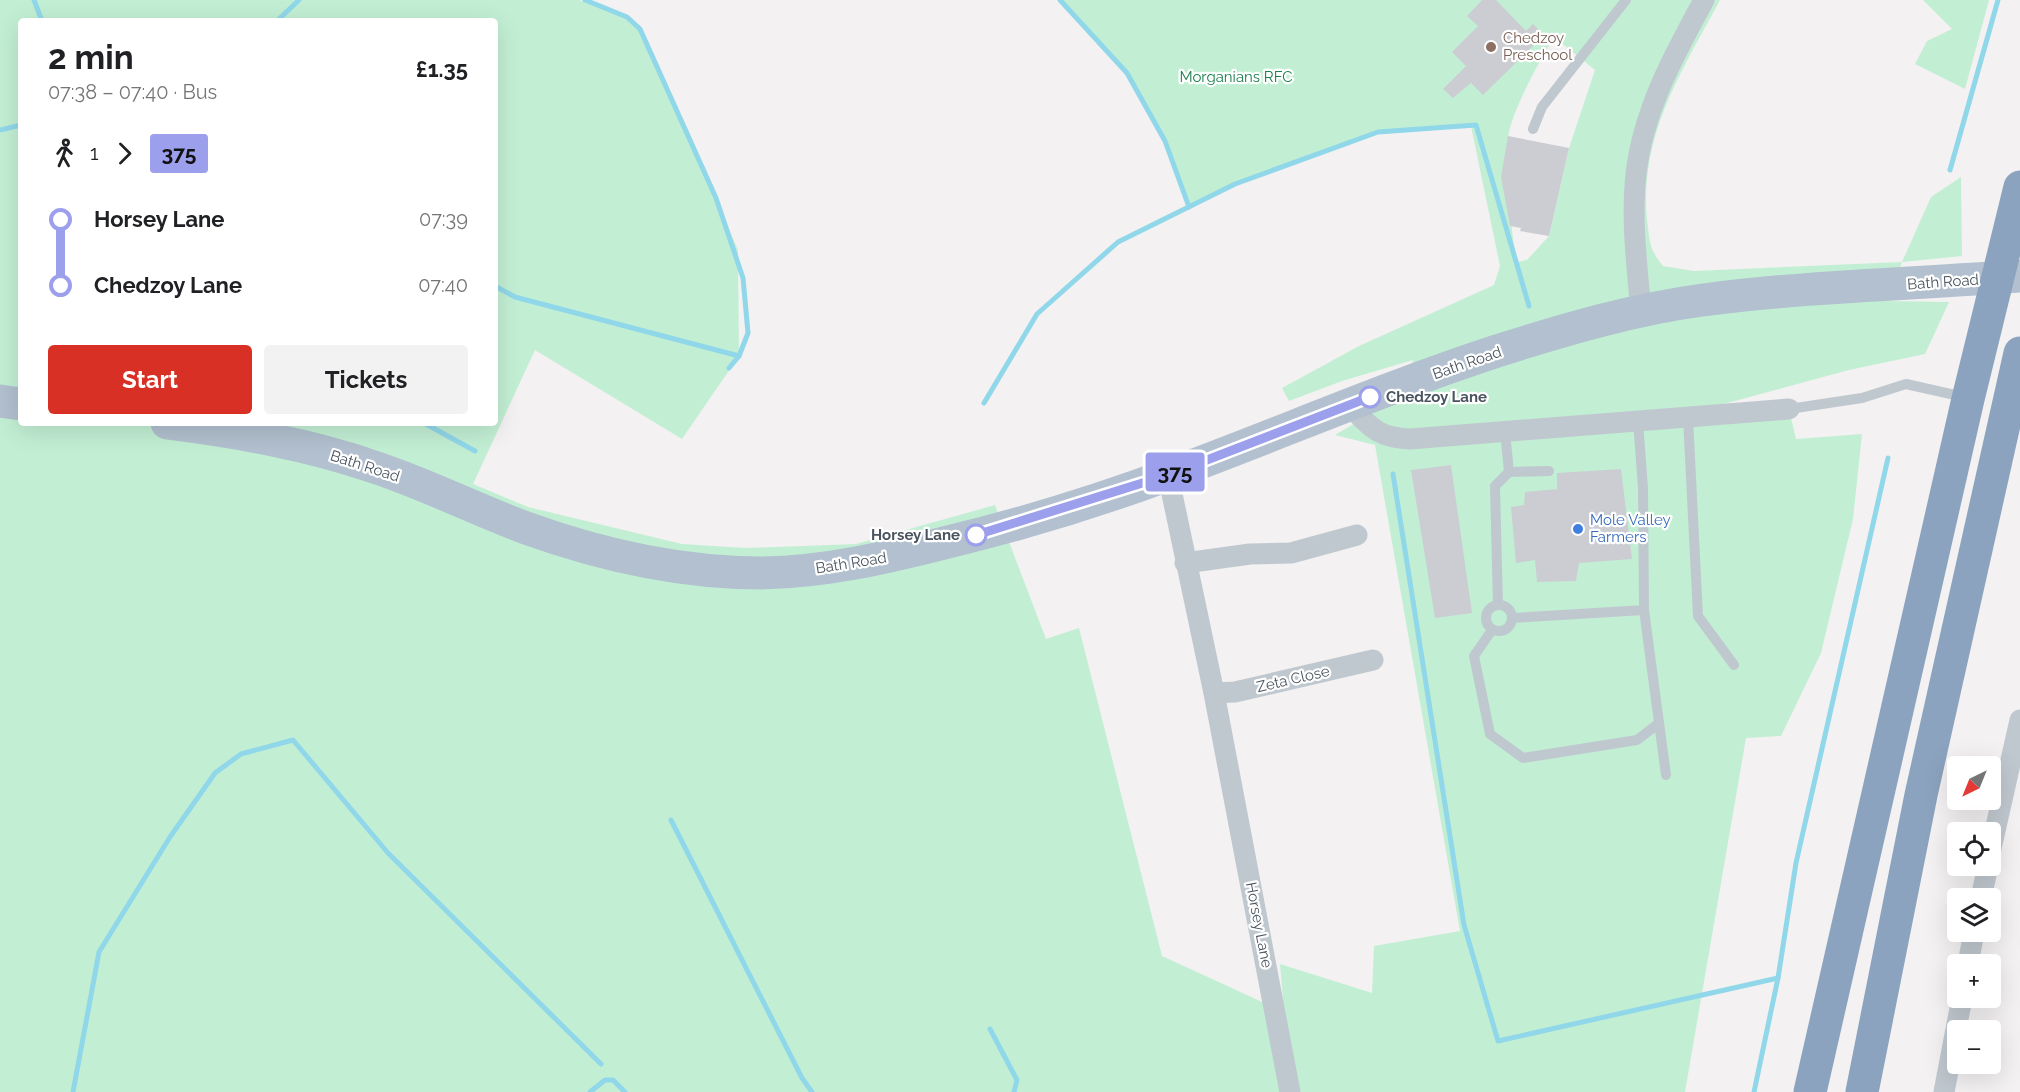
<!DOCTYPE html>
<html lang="en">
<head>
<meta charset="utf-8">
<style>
	:root { --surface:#fff; --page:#f2f2f2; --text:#202124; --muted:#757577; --accent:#d93025 }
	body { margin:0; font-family:Raleway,sans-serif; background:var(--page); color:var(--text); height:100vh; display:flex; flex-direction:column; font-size:22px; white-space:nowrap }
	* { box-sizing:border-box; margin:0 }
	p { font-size:20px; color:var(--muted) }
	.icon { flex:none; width:33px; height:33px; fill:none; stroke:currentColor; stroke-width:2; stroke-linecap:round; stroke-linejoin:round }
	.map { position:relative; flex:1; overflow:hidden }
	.drawer { position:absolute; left:18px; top:18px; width:480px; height:408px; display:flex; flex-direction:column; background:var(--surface); border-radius:6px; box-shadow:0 6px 24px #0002 }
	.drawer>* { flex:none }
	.badge { padding:0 12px; border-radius:4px; font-size:21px; line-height:39px }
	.needle { width:39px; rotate:223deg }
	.tools { position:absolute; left:1947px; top:756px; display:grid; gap:12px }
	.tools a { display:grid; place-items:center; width:54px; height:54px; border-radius:6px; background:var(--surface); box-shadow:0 6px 24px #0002; font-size:30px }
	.map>.badge { position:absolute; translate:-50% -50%; box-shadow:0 0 0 3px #fff }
	.legs { display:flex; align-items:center; gap:9px; height:66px; padding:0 30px; font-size:20px }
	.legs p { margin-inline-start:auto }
	.overview { display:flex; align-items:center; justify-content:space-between; height:102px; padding:0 30px }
	h1 { font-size:33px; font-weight:700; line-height:45px }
	.cta { display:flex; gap:12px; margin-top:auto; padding:12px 30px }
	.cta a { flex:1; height:69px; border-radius:6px; background:var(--accent); color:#fff; font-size:24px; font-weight:700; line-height:69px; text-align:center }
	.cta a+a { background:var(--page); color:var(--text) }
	ul { padding:0 30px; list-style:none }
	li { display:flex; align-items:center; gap:21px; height:66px; font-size:22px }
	li i { display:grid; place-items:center; width:9px; height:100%; margin:0 8px; background:currentColor }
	li i::after { content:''; width:15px; height:15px; margin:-8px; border:4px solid; border-radius:50%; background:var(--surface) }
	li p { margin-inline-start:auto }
	li:first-child i { background:linear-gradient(#0000 50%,currentColor 0) }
	li:last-child i { background:linear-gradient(currentColor 50%,#0000 0) }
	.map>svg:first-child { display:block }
	.green { fill:#c2efd4; fill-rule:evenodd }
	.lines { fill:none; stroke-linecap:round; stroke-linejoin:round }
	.stream { stroke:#91d7ea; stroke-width:5 }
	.building { fill:#cbcdd3 }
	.lane { stroke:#c0c8cf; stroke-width:10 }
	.street { stroke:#c0c8cf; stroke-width:21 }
	.primary { stroke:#b2c0cf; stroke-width:33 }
	.highway { stroke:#8ba3be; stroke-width:33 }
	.line-1-casing { stroke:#fff; stroke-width:14 }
	.line-1 { stroke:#9c9fec; stroke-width:9 }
	.education-dot { fill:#8d6e63; stroke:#fff; stroke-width:2 }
	.stop-1-dot { fill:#fff; stroke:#9c9fec; stroke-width:3 }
	.shop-dot { fill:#3f7fe0; stroke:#fff; stroke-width:2 }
	.labels { text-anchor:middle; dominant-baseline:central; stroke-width:4.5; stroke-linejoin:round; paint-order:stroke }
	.education-label { font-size:15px; fill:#785e54; stroke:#fff; text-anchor:start }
	.park-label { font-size:15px; fill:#1b7f4e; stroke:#fff }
	.street-label { font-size:15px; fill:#4a545e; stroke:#fff }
	.stop-label { font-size:15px; font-weight:bold; fill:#4a545e; stroke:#fff; text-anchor:start }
	.shop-label { font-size:15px; fill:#366cbe; stroke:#fff; text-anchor:start }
</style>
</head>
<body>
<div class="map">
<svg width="2020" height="1092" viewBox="0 0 2020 1092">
	<rect width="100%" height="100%" fill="#f3f1f1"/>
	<g class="green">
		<path d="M0,0H579L627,17L640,29L738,250L739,356L682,439L535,350L473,484L528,507L682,544L746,548L856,544L995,505L1046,639L1079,628L1162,956L1284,1012L1280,964L1372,993L1374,946L1460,931L1375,445L1335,435L1405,394L1413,360L1342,381L1289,401L1282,388L1359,346L1494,285L1500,266L1471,126L1378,132L1235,184L1189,207L1165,141L1127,73L1060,0H1720C1682,71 1639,135 1647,220C1650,242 1649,249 1663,266L1694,271L1902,262L1931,197L1961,177L1962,256L1902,262L1888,301L1949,302L1925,354L1849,370L1720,405L1789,409L1796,439L1862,434L1853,519L1821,653L1781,736L1746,738L1685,1092H0ZM21,21H495V423H21ZM1554,37L1595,70L1569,148L1549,236L1527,260L1517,262C1510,223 1505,178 1508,138C1510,114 1541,58 1554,37Z"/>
		<polygon points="1923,0 1989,0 1965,89 1915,64 1927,41 1952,29"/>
	</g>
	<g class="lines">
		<g class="stream">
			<polyline points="34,0 42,21"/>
			<polyline points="585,0 627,17 640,29 716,198 743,278 748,333 739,356"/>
			<polyline points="1060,0 1127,73 1165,141 1189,207"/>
			<polyline points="277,21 299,0"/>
			<polyline points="0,130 21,125"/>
			<polyline points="1950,170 1998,0"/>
			<polyline points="495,286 515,297 739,356 729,368"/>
			<polyline points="984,403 1037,314 1118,242 1235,184 1378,132 1476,125 1529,306"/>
			<polyline points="424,423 475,451"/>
			<polyline points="1393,474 1464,925 1498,1041 1778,978"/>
			<polyline points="671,820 802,1078 812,1092"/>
			<polyline points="990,1029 1017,1080 1014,1092"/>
			<polyline points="73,1092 99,952 170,837 215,773 241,754 293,740 388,853 601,1064"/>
			<polyline points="590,1092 605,1080 613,1080 625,1092"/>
			<polyline points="1754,1092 1778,978 1796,863 1888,458"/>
		</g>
	</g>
	<g class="building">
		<polygon points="1482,0 1496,0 1526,31 1533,24 1544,35 1483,95 1471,83 1453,98 1443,89 1466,66 1452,52 1478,26 1467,16"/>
		<polygon points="1508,136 1569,148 1549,236 1520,231 1521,228 1510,226 1501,177"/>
		<polygon points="1451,465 1472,613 1435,618 1411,470"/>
		<polygon points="1621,469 1632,559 1579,563 1576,581 1537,582 1535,560 1516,563 1511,507 1524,505 1525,492 1557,489 1557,473"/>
	</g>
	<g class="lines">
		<g class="lane">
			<polyline points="1533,129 1542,107 1626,0"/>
			<polyline points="1789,409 1862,398 1906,384 1964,397"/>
			<polyline points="1688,418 1698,616 1734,665"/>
			<polyline points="1505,432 1509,472 1549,471"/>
			<circle cx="1499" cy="618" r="13"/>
			<polyline points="1498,605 1495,486 1509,472"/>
			<polyline points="1644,610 1666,775"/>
			<polyline points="1512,618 1644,610 1643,488 1638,421"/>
			<polyline points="1492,630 1474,656 1490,734 1523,758 1637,740 1658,724"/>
		</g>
		<g class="street">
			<path d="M1641,311C1637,266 1631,220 1636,174C1643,111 1674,55 1704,0"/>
			<path d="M1349,405C1370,427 1378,438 1410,439L1789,409"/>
			<polyline points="1168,475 1214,693 1290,1092"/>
			<polyline points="1185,563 1250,554 1291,553 1357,535"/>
			<polyline points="1214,693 1235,692 1373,660"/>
			<polyline points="1990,853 2020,720"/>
			<polyline points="1981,898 1988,866"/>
			<polyline points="1968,964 1974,932"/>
			<polyline points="1944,1092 1962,998"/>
		</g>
		<g class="primary">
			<polyline points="0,401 21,404"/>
			<path d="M167,423C237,432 308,444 374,467C426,484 475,509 526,528C601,555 683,573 762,573C827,572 889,557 952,541C1026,523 1101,500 1173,473C1281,433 1387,387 1497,351C1563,330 1634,309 1703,300C1808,286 1915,284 2020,276"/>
		</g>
		<g class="highway">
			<polyline points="1810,1092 1968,399 2020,187"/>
			<polyline points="1862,1092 1921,795 2020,353"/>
		</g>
	</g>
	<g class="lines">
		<g class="line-1-casing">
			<polyline id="line-1" points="976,535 1168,475 1370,397"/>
		</g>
		<use href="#line-1" class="line-1"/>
	</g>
	<circle class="education-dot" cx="1491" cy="47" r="6"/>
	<g class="stop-1-dot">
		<circle cx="1370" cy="397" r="10"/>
		<circle cx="976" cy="535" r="10"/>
	</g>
	<circle class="shop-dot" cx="1578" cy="529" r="6"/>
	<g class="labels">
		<g class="education-label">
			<text x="1503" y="38">Chedzoy<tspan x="1503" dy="17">Preschool</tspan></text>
		</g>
		<g class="park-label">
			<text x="1236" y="77">Morganians RFC</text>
		</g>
		<g class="street-label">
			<text transform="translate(1943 282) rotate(-4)">Bath Road</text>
			<text transform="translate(1467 363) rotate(-19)">Bath Road</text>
			<text transform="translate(365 466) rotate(18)">Bath Road</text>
			<text transform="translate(851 563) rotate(-9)">Bath Road</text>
			<text transform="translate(1293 679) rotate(-13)">Zeta Close</text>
			<text transform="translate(1259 925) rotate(79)">Horsey Lane</text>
		</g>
		<g class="stop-label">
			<text x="1386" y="397">Chedzoy Lane</text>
			<text x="960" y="535" text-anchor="end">Horsey Lane</text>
		</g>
		<g class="shop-label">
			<text x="1590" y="520">Mole Valley<tspan x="1590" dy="17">Farmers</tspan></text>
		</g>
	</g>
</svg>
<div class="tools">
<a><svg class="needle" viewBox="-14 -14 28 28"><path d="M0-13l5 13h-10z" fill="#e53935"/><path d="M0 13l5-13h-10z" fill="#757577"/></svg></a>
<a><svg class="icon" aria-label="locate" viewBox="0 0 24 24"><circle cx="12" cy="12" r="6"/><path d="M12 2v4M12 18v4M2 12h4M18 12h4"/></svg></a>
<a><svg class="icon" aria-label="layers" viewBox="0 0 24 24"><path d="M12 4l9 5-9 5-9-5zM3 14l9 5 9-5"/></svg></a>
<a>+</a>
<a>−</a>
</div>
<b class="badge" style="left:1175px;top:472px;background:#9c9fec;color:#111">375</b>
<section class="drawer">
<div class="overview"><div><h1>2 min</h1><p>07:38 – 07:40 · Bus</p></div><b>£1.35</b></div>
<div class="legs"><svg class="icon" aria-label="walk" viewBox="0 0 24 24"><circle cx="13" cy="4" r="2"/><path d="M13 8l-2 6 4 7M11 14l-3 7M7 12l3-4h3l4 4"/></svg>1<svg class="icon" aria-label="forward" viewBox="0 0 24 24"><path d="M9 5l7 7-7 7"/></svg><b class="badge" style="background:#9c9fec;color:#111">375</b></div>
<ul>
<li><i style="color:#9c9fec"></i><b>Horsey Lane</b><p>07:39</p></li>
<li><i style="color:#9c9fec"></i><b>Chedzoy Lane</b><p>07:40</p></li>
</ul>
<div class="cta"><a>Start</a><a>Tickets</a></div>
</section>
</div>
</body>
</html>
